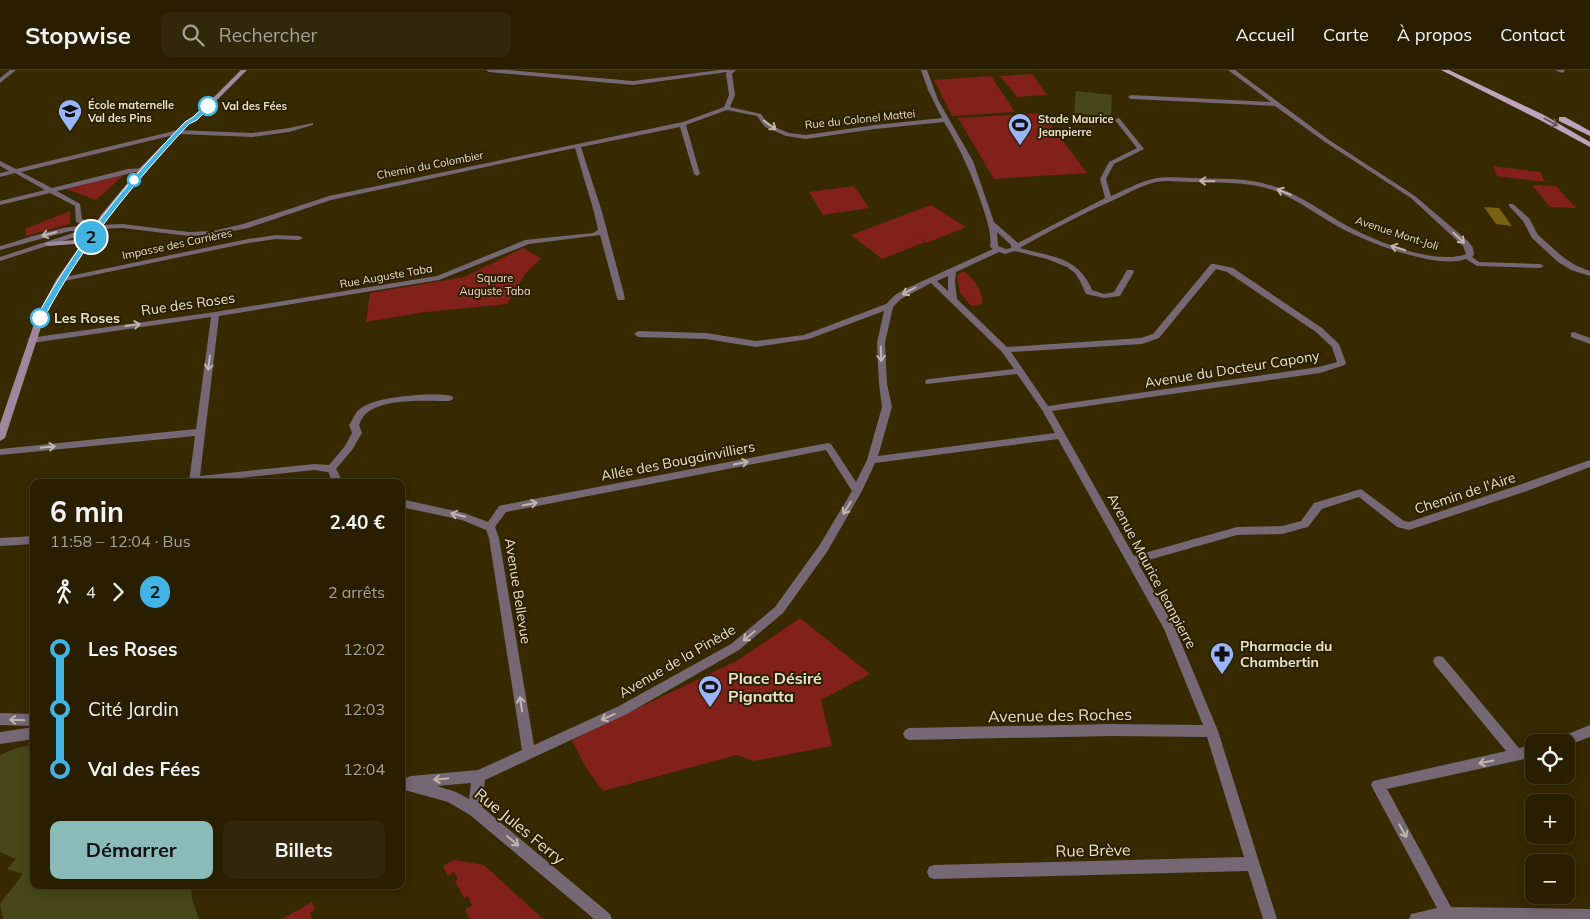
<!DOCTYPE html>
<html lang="fr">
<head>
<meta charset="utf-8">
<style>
	:root { --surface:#291f00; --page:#31270a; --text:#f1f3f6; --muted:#a5a299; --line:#453d22; --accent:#8bbbb9 }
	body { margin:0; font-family:Mulish,sans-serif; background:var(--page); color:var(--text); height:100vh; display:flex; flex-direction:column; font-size:19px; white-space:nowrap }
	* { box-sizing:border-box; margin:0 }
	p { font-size:16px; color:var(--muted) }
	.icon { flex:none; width:28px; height:28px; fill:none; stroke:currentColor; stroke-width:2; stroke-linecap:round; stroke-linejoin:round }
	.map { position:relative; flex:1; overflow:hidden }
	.sheet { position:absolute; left:30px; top:409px; width:375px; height:410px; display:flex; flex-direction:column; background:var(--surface); border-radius:10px; box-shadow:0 2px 12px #0003,0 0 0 1px var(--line) }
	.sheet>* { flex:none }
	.badge { padding:0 10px; border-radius:16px; font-size:18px; line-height:32px }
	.controls { position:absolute; left:1525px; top:664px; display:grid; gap:10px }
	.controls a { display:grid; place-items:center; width:50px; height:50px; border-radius:10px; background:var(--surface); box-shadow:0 2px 12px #0003,0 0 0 1px var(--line); font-size:25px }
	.map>.badge { position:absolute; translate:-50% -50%; box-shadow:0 0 0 2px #fff }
	.legs { display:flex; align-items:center; gap:8px; height:55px; padding:0 20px; font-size:16px }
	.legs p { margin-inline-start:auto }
	.overview { display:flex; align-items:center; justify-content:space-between; height:85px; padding:0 20px }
	h1 { font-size:28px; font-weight:700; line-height:38px }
	.cta { display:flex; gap:10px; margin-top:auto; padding:10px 20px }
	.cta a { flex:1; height:58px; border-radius:10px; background:var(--accent); color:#111; font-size:20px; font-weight:700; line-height:58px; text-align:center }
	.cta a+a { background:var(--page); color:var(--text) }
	ul { padding:0 20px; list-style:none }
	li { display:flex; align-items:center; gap:18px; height:60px; font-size:19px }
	li i { display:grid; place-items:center; width:8px; height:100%; margin:0 6px; background:currentColor }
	li i::after { content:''; width:12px; height:12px; margin:-6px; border:4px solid; border-radius:50%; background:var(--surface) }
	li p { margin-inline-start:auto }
	li:first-child i { background:linear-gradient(#0000 50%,currentColor 0) }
	li:last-child i { background:linear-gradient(currentColor 50%,#0000 0) }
	header { display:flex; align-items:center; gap:30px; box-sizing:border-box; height:70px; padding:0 25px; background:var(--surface); border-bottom:1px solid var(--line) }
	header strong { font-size:24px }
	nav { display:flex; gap:28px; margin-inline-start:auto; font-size:18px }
	.search { width:350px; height:45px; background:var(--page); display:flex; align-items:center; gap:12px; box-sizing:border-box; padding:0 18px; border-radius:10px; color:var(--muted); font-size:19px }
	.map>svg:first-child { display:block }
	.green { fill:#812119 }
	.water { fill:#7b610f }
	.building { fill:#47471a }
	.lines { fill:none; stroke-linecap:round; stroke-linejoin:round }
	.minor { fill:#756774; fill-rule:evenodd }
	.tertiary { fill:#756774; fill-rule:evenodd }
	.secondary { fill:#9f889d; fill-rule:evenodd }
	.primary { fill:#bfa2bd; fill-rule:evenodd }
	.oneway { stroke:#6e5a56 }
	.oneway2 { stroke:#c0b6ad }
	.line-1 { fill:#42b4e3; stroke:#fff }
	.stop-1-dot { fill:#fff; stroke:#42b4e3; stroke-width:2.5 }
	.labels { text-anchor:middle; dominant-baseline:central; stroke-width:4; stroke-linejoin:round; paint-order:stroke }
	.far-poi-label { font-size:11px; font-weight:bold; fill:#e9e1cb; stroke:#2b2002; text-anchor:start }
	.far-stop-label { font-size:11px; font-weight:bold; fill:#e9e1cb; stroke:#2b2002; text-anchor:start }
	.far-street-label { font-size:11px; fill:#e9e1cb; stroke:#2b2002 }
	.far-park-label { font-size:11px; fill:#fbdad4; stroke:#2b2002 }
	.street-label { font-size:14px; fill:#e9e1cb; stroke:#2b2002 }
	.stop-label { font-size:14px; font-weight:bold; fill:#e9e1cb; stroke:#2b2002; text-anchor:start }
	.poi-label { font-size:14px; font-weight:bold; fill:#e9e1cb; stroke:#2b2002; text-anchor:start }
	.near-poi-label { font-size:16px; font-weight:bold; fill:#e9e1cb; stroke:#2b2002; text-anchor:start }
	.near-street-label { font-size:16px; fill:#e9e1cb; stroke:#2b2002 }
</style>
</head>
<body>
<header>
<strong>Stopwise</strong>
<div class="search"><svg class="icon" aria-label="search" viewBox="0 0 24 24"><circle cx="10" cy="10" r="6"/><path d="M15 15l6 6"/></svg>Rechercher</div>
<nav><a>Accueil</a><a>Carte</a><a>À propos</a><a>Contact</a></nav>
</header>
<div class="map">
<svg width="1590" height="849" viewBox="0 0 1590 849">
	<rect width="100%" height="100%" fill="#372900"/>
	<g class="green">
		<polygon points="1032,4 1047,25 1017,27 1000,6"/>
		<polygon points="991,6 1015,42 952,46 934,10"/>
		<polygon points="1042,43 1087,103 994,109 958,48"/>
		<polygon points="1493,96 1540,102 1545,112 1497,106"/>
		<polygon points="124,105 96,130 66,119"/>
		<polygon points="1532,115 1556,116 1576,138 1550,137"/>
		<polygon points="854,116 869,138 823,145 809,122"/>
		<polygon points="928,136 933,136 966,157 927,173 911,162 925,172 882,189 851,165"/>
		<polygon points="70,141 70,154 26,166 25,159"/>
		<polygon points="523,178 541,188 525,204 507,234 426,242 366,252 370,223 464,207"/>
		<path d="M963,201C972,206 985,224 982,234L971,236L960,223L957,206Z"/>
		<polygon points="800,548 870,604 821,630 832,676 754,691 737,685 603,721 586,698 572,670 738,590"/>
		<polygon points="454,790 484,795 543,849 470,849 465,840 472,835 468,826 464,828 455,811 458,809 454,802 448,806 443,796"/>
		<polygon points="312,832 315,840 310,843 312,849 282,849"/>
	</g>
	<polygon class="water" points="1484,137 1499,138 1512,156 1496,154"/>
	<g class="building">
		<polygon points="1076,21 1112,25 1111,47 1074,43"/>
		<polygon points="34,675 34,815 191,815 192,829 199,849 3,849 0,834 23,804 7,799 16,789 0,782 0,685 20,677"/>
	</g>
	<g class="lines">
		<g class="minor">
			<polygon points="10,0 16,0 0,13 0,8"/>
			<path d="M486,0H507L633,11L720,0H736L732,4L735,25L730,37L761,44L769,55L789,63L806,65L875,55L942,48L928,20L921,0H927L938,30L973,91L994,152L1018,173L1105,128L1100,109L1109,92L1137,78L1115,50L1118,48L1120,49L1144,79L1114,94L1106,109L1111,126C1125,120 1139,112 1153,109C1166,106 1179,108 1191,108C1222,109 1252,107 1281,119C1303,127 1323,142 1344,154C1372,170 1434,196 1466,184L1463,176L1411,128L1325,72L1275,36L1131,29L1128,27L1131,25L1271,32L1228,0H1235L1329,70L1415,126L1469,172L1473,178L1474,185L1472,187L1479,192L1540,194L1544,196L1540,198L1477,196L1466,189C1437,200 1366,172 1339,157C1317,145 1297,129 1273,120C1246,111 1218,113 1190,112C1179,112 1168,110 1156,112C1143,115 1130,122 1118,128C1084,143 1051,160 1020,178C1051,187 1078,186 1092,220L1104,224L1114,222L1127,200H1133L1134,202L1120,226L1104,228L1086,224L1080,211L1075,203L1067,197L1047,189L1015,181L1005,184L999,182L956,202L955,212L957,229L1007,277L1141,268L1153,264L1211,194H1214L1233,198L1322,258L1339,274L1346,293L1345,295L1320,303L1052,341L1134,486L1237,457L1282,456L1301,451L1314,433L1361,419L1404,451L1409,452L1519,415L1590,390V397L1527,421L1409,460L1397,457L1359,427L1322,439L1308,457L1304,458L1282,464L1237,465L1138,493L1175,558L1218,661L1277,849H1263L1248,801L934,809L929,807L927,802L929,797L934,795L1244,787L1207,667L1112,666L909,670L905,668L903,664L905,660L909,658L1112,654L1203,655L1164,559L1058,369L875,393L862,421L827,482L783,543L739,580L627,644L485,710L482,737L610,844L612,849H594L470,745L448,732L401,719V707L406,708L411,706L478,700L522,680L489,468L486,460L462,450L401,437V429L464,443L488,452L499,436L503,435L828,373L831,374L856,412L867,390L882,337L879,314L877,273L884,241L809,269L756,277L706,269L638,267L634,264L638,261L706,263L756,271L804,265L886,234L895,225L905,219L993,179L990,177C992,164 987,151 983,138C973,107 961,80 944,52L875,59L806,69L786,66L765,57L757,46L727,40L686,55L700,104L697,106L694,104L680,57L581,77L602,142L625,228L624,230H618L617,228L600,165L529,174L439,210L219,246L200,406L314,394L329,395L345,376L352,363L349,355C353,350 355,342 360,339C375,326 433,322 452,326L453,328L452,330L449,331C426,331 387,328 368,342C363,345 361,351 359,355L362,363L352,380L336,399L340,406V412H330V406L328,402L314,400L204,412H189L195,366L0,385V379L196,359L211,247L32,273L28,270L29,268L215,242L437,206L525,170L593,163L598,160L594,142L575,78L331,130L248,158L213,165L189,166L122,158L97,159L76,152L75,136L50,123L0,135V131L45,120L15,103L0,107V103L9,101L0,96V91L16,99L178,60L252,63L289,58L313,53V55L289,62L252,67L178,64L21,102L52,118L128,99L144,98V100L57,121L80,134L82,149L98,155L122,154L189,162L213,161L243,154L329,126L683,52L724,37L729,25L726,4L727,2L633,15L489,2ZM997,162L1011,175V178L1006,179L998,176ZM1216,199L1227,202L1316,262L1332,277L1337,292L1319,297L1048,336L1011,282L1142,274L1159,268ZM948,206V221L937,211ZM931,213L1002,282L1014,299L929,309L926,310L925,312L926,314L1017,304L1042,340L1055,363L878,386L892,337L887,314L885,273L893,237L901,229ZM826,380L852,421L819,476L775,537L731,574L619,636L534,675L499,468L495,457L506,442ZM471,713L469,729L456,722L437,716Z"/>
			<polygon points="1555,0 1564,0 1565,1 1562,3"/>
			<polygon points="1509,134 1513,134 1529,148 1538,165 1564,188 1577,196 1590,201 1590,206 1571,200 1558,192 1532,168 1523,151 1509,136"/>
			<polygon points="276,165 299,166 303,168 299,170 276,169 248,173 60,212 56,210 60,208 248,169"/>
			<polygon points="1574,262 1590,268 1590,274 1571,267 1571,263"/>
			<polygon points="34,466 34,474 0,476 0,468"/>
			<polygon points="1439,586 1443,587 1519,678 1534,675 1534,687 1387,719 1451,837 1590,839 1590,849 1409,849 1411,844 1437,838 1373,719 1371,715 1373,711 1506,681 1435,595 1433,591 1435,587"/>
			<polygon points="0,643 34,644 34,656 0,655"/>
			<polygon points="1590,655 1590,667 1566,676 1566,672 1556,672 1558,668"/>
			<polygon points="34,657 34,669 0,674 0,662"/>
		</g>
		<path class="tertiary" d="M97,155L101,157L100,159L0,191V187L79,161H70L0,180V176C18,171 74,151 89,157Z"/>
		<polygon class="secondary" points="241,0 247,0 200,47 189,54 144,100 107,149 64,210 44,248 5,368 0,371 0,354 36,248 56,210 80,176 75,174 48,176 44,174 48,172 76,170 83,172 101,145 140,98 185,52 196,45"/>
		<g class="primary">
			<polygon points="1441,0 1449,0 1544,45 1590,72 1590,77 1538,49"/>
			<polygon points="1559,47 1565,47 1590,61 1590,66 1559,51"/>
		</g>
	</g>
	<defs><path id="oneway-shaft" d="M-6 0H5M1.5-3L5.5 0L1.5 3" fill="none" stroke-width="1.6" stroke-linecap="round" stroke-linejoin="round" transform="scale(1.25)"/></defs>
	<use class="oneway" href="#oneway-shaft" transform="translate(1551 52) rotate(29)"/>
	<g class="oneway2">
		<use href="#oneway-shaft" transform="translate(770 55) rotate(36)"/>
		<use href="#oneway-shaft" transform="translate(1207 111) rotate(-179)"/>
		<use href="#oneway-shaft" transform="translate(1284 122) rotate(-157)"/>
		<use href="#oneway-shaft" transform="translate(49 164) rotate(164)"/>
		<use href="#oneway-shaft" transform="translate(1459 168) rotate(43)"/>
		<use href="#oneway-shaft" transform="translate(1398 178) rotate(-162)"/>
		<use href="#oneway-shaft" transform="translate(909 221) rotate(152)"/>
		<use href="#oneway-shaft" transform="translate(133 255) rotate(-8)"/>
		<use href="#oneway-shaft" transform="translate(881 284) rotate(88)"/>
		<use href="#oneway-shaft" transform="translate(209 293) rotate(97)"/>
		<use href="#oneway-shaft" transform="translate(48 377) rotate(-6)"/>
		<use href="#oneway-shaft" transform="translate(741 393) rotate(-11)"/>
		<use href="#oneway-shaft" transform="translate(530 434) rotate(-11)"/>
		<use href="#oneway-shaft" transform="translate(847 438) rotate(121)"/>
		<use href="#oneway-shaft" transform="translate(458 445) rotate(-166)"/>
		<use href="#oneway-shaft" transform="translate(749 566) rotate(140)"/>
		<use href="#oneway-shaft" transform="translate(521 634) rotate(-99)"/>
		<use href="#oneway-shaft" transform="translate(608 647) rotate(156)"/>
		<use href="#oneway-shaft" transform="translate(17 650) rotate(-178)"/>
		<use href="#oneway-shaft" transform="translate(1486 692) rotate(168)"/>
		<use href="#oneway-shaft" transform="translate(441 709) rotate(174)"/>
		<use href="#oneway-shaft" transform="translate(1403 761) rotate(61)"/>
		<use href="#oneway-shaft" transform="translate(513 771) rotate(40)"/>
	</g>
	<path class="line-1" d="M206,35L211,36L197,50L189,54C133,114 82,175 44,248L38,249L36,248C76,174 127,112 185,52L193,47Z"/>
	<defs>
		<g id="school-pin" transform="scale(1.25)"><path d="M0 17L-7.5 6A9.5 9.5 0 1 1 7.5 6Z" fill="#9bb5fd" stroke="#2b2002"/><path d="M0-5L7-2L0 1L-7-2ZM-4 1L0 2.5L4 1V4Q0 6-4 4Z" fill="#111"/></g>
		<g id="stadium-pin" transform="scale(1.25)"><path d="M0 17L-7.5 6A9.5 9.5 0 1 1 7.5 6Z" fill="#9bb5fd" stroke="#2b2002"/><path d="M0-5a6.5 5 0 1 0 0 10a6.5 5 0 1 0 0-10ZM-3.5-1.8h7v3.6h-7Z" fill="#111"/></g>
		<g id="pharmacy-pin" transform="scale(1.25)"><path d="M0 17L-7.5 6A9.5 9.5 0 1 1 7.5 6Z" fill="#9bb5fd" stroke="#2b2002"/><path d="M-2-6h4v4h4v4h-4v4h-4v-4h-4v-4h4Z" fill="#111"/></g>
	</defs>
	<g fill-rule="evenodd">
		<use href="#school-pin" x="70" y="41"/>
		<use href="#stadium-pin" x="1020" y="55"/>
		<use href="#pharmacy-pin" x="1222" y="584"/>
		<use href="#stadium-pin" x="710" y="617"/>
	</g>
	<g class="stop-1-dot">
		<circle cx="208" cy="36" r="9"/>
		<circle cx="134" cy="110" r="6"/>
		<circle cx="40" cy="248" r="9"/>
	</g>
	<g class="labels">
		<g class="far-poi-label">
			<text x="88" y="35">École maternelle<tspan x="88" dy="13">Val des Pins</tspan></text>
			<text x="1038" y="49">Stade Maurice<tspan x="1038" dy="13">Jeanpierre</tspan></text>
		</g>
		<g class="far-stop-label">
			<text x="222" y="36">Val des Fées</text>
		</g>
		<g class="far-street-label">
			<text transform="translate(860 49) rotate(-6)">Rue du Colonel Mattei</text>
			<text transform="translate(430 95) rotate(-11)">Chemin du Colombier</text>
			<text transform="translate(1397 163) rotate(18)">Avenue Mont-Joli</text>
			<text transform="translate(177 174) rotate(-12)">Impasse des Carrières</text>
			<text transform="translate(386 206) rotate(-10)">Rue Auguste Taba</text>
		</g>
		<g class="far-park-label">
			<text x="495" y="208">Square<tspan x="495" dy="13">Auguste Taba</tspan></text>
		</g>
		<g class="street-label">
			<text transform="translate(188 234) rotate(-8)">Rue des Roses</text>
			<text transform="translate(1232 299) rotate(-9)">Avenue du Docteur Capony</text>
			<text transform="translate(678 391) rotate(-11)">Allée des Bougainvilliers</text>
			<text transform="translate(1465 423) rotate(-18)">Chemin de l'Aire</text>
			<text transform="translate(1152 501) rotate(62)">Avenue Maurice Jeanpierre</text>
			<text transform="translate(518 521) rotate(81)">Avenue Bellevue</text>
			<text transform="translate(677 591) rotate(-30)">Avenue de la Pinède</text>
		</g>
		<g class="stop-label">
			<text x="54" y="248">Les Roses</text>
		</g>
		<g class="poi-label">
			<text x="1240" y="576">Pharmacie du<tspan x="1240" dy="16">Chambertin</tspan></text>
		</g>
		<g class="near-poi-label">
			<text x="728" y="608">Place Désiré<tspan x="728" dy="18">Pignatta</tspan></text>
		</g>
		<g class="near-street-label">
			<text transform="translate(1060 645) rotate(-1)">Avenue des Roches</text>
			<text transform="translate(520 756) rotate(39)">Rue Jules Ferry</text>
			<text transform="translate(1093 780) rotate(-1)">Rue Brève</text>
		</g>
	</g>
</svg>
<div class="controls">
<a><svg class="icon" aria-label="locate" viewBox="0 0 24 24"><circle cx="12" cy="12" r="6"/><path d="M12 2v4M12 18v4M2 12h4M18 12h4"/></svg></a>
<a>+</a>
<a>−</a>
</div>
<b class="badge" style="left:91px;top:167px;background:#42b4e3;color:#111">2</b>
<section class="sheet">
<div class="overview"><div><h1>6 min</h1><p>11:58 – 12:04 · Bus</p></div><b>2.40 €</b></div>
<div class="legs"><svg class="icon" aria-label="walk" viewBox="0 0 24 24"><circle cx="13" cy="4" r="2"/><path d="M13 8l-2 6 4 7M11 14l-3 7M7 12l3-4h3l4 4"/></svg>4<svg class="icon" aria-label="forward" viewBox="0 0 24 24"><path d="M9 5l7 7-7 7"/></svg><b class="badge" style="background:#42b4e3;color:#111">2</b><p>2 arrêts</p></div>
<ul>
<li><i style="color:#42b4e3"></i><b>Les Roses</b><p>12:02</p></li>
<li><i style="color:#42b4e3"></i><span>Cité Jardin</span><p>12:03</p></li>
<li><i style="color:#42b4e3"></i><b>Val des Fées</b><p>12:04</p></li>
</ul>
<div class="cta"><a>Démarrer</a><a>Billets</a></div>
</section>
</div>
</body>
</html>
